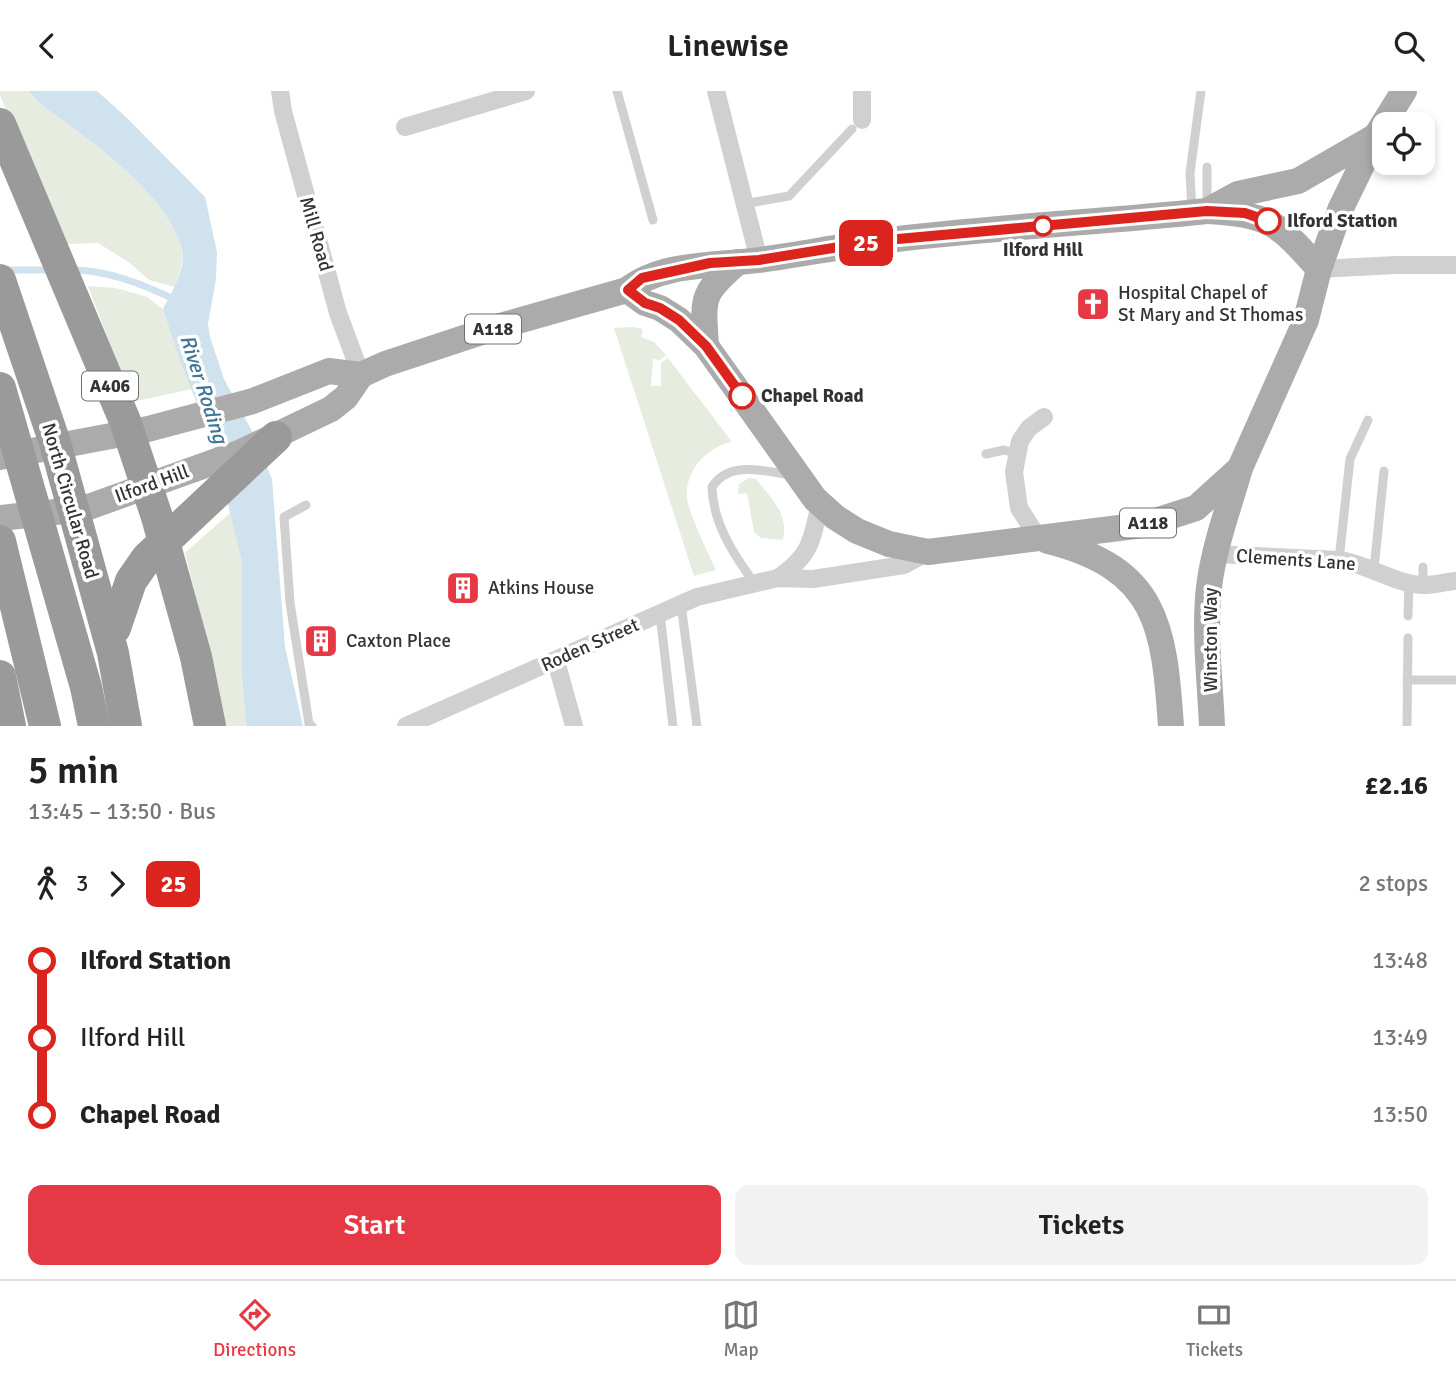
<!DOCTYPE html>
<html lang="en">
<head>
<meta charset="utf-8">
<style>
	:root { --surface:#fff; --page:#f2f2f2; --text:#222; --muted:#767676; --line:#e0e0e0; --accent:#e63946 }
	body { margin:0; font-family:Signika,sans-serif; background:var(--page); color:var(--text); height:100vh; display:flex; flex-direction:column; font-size:26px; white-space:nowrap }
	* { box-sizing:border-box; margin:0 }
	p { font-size:23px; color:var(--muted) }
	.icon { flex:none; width:38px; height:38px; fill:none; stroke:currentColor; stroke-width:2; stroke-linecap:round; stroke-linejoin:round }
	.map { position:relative; height:635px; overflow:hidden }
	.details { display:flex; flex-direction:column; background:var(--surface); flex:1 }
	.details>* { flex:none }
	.badge { padding:0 14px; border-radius:10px; font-size:24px; line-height:46px }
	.fabs { position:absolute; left:1372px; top:21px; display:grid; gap:14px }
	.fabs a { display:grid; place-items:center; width:63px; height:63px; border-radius:14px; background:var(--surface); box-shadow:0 4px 10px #0003; font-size:35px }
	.map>.badge { position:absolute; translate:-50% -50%; box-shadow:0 0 0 4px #fff }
	.legs { display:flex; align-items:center; gap:10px; height:77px; padding:0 28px; font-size:23px }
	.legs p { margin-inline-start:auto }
	.overview { display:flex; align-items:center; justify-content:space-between; height:119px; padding:0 28px }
	h1 { font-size:38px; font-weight:600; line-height:52px }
	.cta { display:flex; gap:14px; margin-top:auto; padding:14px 28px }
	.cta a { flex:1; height:80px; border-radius:14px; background:var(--accent); color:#fff; font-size:28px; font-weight:600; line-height:80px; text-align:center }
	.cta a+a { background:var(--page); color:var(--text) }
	ul { padding:0 28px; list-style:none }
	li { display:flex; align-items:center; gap:24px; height:77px; font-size:26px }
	li i { display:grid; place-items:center; width:10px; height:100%; margin:0 9px; background:currentColor }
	li i::after { content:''; width:18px; height:18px; margin:-9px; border:5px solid; border-radius:50%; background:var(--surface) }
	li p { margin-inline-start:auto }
	li:first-child i { background:linear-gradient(#0000 50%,currentColor 0) }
	li:last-child i { background:linear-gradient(currentColor 50%,#0000 0) }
	header { display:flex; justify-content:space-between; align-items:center; height:91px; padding:0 28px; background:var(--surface); font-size:32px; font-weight:600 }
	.tab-bar { display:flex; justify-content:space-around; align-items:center; height:98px; border-top:2px solid var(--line); background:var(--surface); font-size:19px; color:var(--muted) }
	.tab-bar a { display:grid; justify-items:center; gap:4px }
	.tab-bar .current { color:var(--accent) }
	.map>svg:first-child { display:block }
	.green { fill:#e6ecdf }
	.water { fill:#cfe2ee }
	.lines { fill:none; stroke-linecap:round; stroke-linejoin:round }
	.stream { stroke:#cfe2ee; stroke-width:7 }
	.lane { stroke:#d0d0d0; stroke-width:9 }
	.street { stroke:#d0d0d0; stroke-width:18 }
	.primary { stroke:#ababab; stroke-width:26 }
	.highway { stroke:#9a9a9a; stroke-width:32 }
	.line-1-casing { stroke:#fff; stroke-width:16 }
	.line-1 { stroke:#dc241f; stroke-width:10 }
	.stop-1-dot { fill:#fff; stroke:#dc241f; stroke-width:3.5 }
	.labels { text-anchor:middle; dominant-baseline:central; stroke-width:7; stroke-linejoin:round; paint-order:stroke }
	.shield { fill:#fff; stroke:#707070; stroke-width:2 }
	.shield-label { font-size:18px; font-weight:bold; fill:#333 }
	.stop-label { font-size:19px; font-weight:bold; fill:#333; stroke:#fff; text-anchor:start }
	.street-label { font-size:19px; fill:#333; stroke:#fff }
	.poi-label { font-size:19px; fill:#333; stroke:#fff; text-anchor:start }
	.water-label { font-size:21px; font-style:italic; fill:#3f7597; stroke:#fff }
</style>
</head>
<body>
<header><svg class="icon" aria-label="back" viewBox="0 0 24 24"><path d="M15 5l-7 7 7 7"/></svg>Linewise<svg class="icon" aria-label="search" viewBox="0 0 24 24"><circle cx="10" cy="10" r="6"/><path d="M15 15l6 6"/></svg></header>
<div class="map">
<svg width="1456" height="635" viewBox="0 0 1456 635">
	<rect width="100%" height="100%" fill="#fff"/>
	<g class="green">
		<path d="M0,0H29L38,11C79,42 174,106 182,159C184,171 178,185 175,196L149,189L130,172L98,152L67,153L0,5Z"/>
		<polygon points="88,195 116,197 147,206 163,218 192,298 132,311"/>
		<path d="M633,236L643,238L641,246L654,251L666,264L660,269L653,268L651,295H661V272L668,267L732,351C707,356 685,379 687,406C689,424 708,461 716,479L694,485L614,237Z"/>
		<path d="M749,387L756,388C771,408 789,422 783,449L761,447L754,441L747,402L738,403L739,393Z"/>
		<polygon points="231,421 242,471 242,586 246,635 225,635 219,600 185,462"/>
	</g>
	<path class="water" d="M29,0H97L126,26L205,106L217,161L216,188L208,233L210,246L224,288L253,342L272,388L285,556L303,635H246L242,586V471L214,355L182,275L163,218C172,201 186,178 182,158C168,101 83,45 38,11Z"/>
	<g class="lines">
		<g class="stream">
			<polyline points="4,179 52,179"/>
			<path d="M71,179C108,179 142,193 176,209"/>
		</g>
		<g class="lane">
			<polyline points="617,0 653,129"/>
			<polyline points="744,113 789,105 852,38"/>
			<polyline points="1207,115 1207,76"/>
			<polyline points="1192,120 1190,82 1201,0"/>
			<polyline points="986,363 1004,359 1018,363"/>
			<polyline points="306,414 284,426 290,512 309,633 312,635"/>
			<polyline points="1339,469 1350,368 1368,329"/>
			<polyline points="1423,476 1423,494"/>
			<polyline points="1374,478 1384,380"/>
			<path d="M755,493C734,464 713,433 712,396C729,369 764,380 791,384"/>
			<polyline points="681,513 697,635"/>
			<polyline points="660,523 673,635"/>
			<polyline points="1408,525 1409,492"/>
			<polyline points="1407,589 1456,589"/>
			<polyline points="1407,635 1408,547"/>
		</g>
		<g class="street">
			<polyline points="280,0 283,20 338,222 361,284"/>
			<polyline points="716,0 759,169"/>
			<polyline points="862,0 862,29"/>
			<polyline points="405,36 526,0"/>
			<polyline points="1319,178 1396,174 1456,174"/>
			<polyline points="1039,448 1019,417 1014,381 1020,350 1029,337 1044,326"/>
			<path d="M1215,463L1339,469C1368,473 1394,493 1423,494C1434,494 1445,491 1456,490"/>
			<path d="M778,487C812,463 811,451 820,413"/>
			<polyline points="556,570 574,635"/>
			<polyline points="406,635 697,506 778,487 813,488 904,474 928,461"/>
		</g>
		<g class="primary">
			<path d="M1208,120C1271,124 1278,132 1319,178"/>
			<polyline points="627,199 645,212 660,217 679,229 706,255 815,408 835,426 857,440 889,453 928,461 1143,434 1196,417 1240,377 1306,229 1319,178 1340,119 1376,45 1404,0"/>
			<path d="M706,255C703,207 700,203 738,171"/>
			<polyline points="0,366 148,338 253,310 329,280 361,284"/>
			<path d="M0,427L83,418L239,362L331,318L346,306L361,284L385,273L500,235L627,199C662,171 717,175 759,169C798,164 836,156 874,151C984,136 1096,132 1207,120L1238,103L1298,90L1376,45"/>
			<path d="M1048,450C1158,478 1164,535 1171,635"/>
			<path d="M1212,635C1210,589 1204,541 1209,496C1214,455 1229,416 1240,377"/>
		</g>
		<g class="highway">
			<polyline points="0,33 125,330 157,426 196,566 210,635"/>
			<polyline points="0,189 55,352 113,562 126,635"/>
			<polyline points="0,297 86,596 94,635"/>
			<polyline points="0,450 45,635"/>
			<polyline points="115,537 131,490 147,467 276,346"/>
			<polyline points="0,585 10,635"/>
		</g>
	</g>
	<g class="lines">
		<g class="line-1-casing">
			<polyline id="line-1" points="742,305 706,255 679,229 660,217 645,212 628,199 642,187 710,172 759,169 876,150 1207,120 1245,122 1268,130"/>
		</g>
		<use href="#line-1" class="line-1"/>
	</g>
	<defs>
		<g id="church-square" transform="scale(1.75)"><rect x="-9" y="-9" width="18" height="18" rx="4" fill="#e63946" stroke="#fff"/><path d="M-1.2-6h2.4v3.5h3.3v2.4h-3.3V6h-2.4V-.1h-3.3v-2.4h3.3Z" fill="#fff"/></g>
		<g id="building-square" transform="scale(1.75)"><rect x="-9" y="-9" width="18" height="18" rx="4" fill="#e63946" stroke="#fff"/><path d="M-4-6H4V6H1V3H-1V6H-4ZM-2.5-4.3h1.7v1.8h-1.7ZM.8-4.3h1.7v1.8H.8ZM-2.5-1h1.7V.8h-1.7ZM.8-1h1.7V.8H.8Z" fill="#fff"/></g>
	</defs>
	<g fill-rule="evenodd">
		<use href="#church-square" x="1093" y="213"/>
		<use href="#building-square" x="463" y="497"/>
		<use href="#building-square" x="321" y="550"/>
	</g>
	<g class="stop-1-dot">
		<circle cx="1268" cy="130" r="12"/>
		<circle cx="1043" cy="135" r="9"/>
		<circle cx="742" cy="305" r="12"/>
	</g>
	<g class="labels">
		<g class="shield">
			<rect x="465" y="223.5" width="56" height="29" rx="5"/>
			<rect x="82" y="280.5" width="56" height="29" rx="5"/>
			<rect x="1120" y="417.5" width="56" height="29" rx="5"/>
		</g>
		<g class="shield-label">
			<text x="493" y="238">A118</text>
			<text x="110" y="295">A406</text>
			<text x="1148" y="432">A118</text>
		</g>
		<g class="stop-label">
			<text x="1287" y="130">Ilford Station</text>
			<text x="1043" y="159" text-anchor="middle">Ilford Hill</text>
			<text x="761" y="305">Chapel Road</text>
		</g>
		<g class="street-label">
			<text transform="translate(316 143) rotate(74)">Mill Road</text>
			<text transform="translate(152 393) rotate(-20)">Ilford Hill</text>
			<text transform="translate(70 410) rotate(74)">North Circular Road</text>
			<text transform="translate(1296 469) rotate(4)">Clements Lane</text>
			<text transform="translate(1211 549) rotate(-90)">Winston Way</text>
			<text transform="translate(590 554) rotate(-24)">Roden Street</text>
		</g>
		<g class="poi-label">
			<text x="1118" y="202">Hospital Chapel of<tspan x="1118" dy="22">St Mary and St Thomas</tspan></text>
			<text x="488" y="497">Atkins House</text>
			<text x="346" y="550">Caxton Place</text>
		</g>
		<g class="water-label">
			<text transform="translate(204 298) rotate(72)">River Roding</text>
		</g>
	</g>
</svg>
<div class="fabs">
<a><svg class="icon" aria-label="locate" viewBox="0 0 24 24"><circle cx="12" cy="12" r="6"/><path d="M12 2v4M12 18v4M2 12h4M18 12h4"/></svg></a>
</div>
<b class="badge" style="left:866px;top:152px;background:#dc241f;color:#fff">25</b>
</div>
<section class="details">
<div class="overview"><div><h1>5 min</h1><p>13:45 – 13:50 · Bus</p></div><b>£2.16</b></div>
<div class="legs"><svg class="icon" aria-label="walk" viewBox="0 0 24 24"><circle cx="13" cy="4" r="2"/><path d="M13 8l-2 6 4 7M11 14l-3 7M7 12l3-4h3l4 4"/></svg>3<svg class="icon" aria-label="forward" viewBox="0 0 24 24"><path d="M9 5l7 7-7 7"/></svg><b class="badge" style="background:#dc241f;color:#fff">25</b><p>2 stops</p></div>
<ul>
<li><i style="color:#dc241f"></i><b>Ilford Station</b><p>13:48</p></li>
<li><i style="color:#dc241f"></i><span>Ilford Hill</span><p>13:49</p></li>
<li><i style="color:#dc241f"></i><b>Chapel Road</b><p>13:50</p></li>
</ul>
<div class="cta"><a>Start</a><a>Tickets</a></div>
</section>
<nav class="tab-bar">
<a class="current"><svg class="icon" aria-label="directions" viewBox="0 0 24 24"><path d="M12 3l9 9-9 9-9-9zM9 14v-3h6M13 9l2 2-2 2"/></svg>Directions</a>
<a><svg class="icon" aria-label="map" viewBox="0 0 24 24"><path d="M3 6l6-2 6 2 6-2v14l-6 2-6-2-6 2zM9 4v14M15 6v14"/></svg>Map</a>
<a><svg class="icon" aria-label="tickets" viewBox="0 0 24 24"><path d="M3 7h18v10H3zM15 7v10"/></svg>Tickets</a>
</nav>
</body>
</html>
